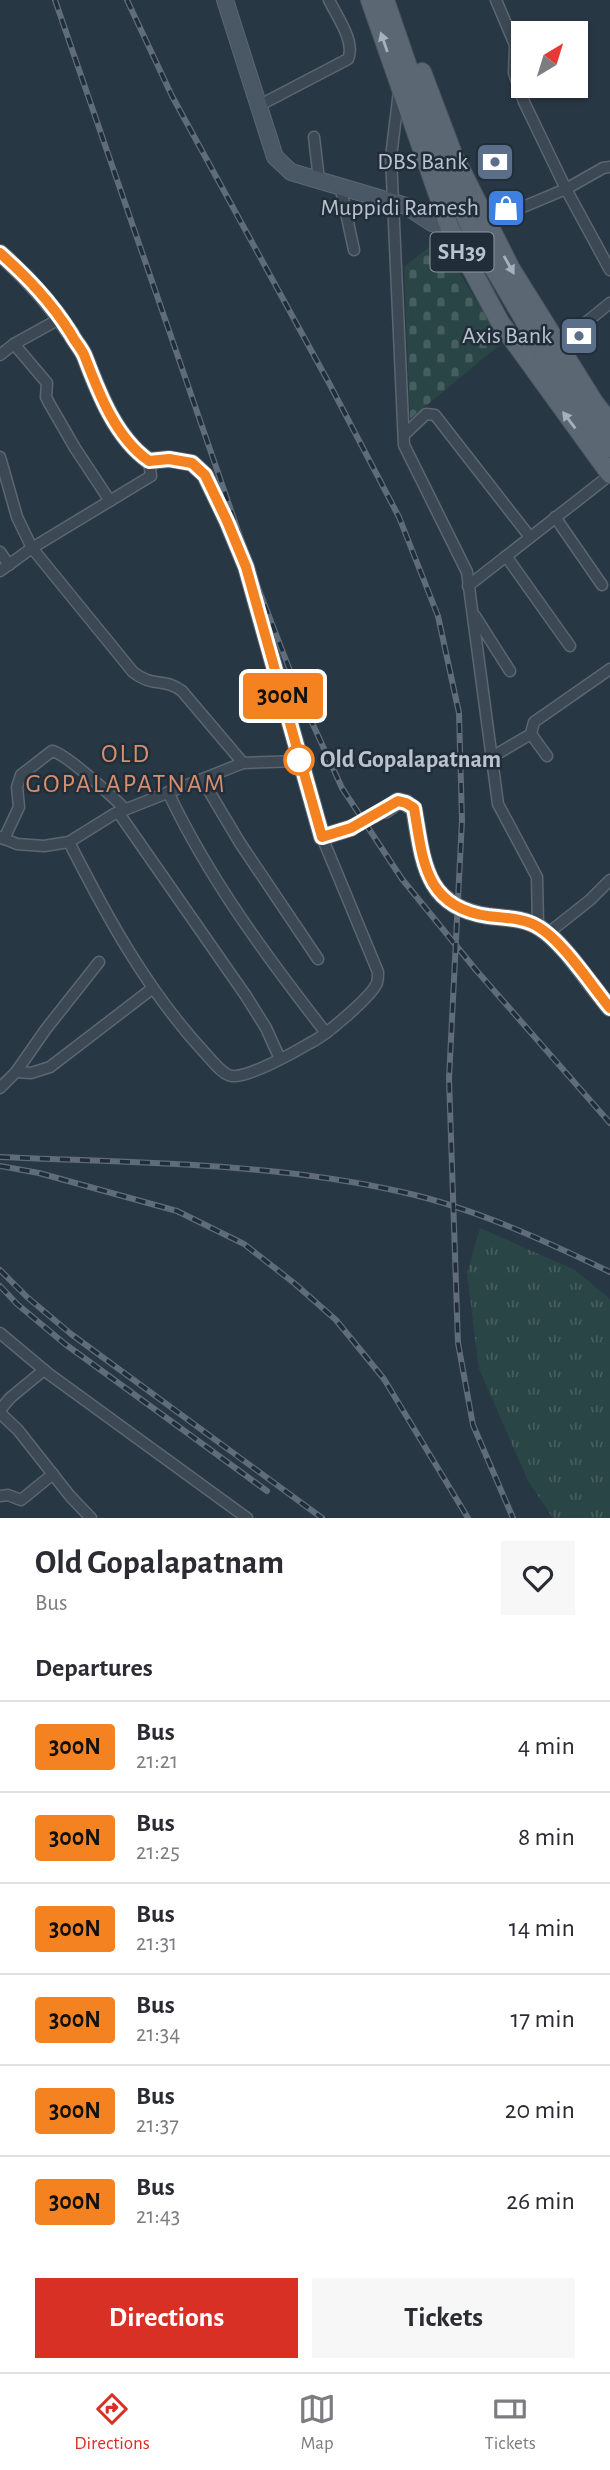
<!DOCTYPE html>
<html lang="en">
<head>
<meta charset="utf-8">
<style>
	:root { --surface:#fff; --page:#f7f7f7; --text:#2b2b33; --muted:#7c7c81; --line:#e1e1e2; --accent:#d93025 }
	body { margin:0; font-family:"Alegreya Sans",sans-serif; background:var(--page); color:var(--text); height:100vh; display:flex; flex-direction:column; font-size:26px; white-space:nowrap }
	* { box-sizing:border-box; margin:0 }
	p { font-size:23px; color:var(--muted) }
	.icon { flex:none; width:38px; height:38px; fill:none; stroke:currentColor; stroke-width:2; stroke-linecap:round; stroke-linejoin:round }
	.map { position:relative; height:1518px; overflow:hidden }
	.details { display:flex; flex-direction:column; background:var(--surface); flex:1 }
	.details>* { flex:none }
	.badge { padding:0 14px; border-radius:5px; font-size:24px; line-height:46px }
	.needle { width:46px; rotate:38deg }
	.buttons { position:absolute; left:511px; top:21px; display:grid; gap:14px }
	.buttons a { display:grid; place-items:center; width:77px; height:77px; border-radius:0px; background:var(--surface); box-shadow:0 2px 5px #0004; font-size:35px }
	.map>.badge { position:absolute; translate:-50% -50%; box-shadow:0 0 0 4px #fff }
	h2 { padding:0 35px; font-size:26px; line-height:63px }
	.round { display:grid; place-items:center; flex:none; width:74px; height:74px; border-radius:0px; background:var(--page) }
	.summary { display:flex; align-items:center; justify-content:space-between; height:119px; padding:0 35px }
	h1 { font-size:33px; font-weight:700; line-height:52px }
	.action { display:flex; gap:14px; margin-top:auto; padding:14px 35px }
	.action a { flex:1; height:80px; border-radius:0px; background:var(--accent); color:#fff; font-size:28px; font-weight:700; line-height:80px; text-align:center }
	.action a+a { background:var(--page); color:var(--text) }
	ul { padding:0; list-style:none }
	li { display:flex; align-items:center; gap:21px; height:91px; padding:0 35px; border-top:2px solid var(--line) }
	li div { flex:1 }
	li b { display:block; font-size:26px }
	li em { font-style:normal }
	li .badge { min-width:77px; font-weight:700; text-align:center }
	.dock { display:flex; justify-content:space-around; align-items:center; height:98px; border-top:2px solid var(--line); background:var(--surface); font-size:19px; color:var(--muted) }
	.dock a { display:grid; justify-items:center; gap:4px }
	.dock .current { color:var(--accent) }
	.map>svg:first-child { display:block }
	.grass { fill:url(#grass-tufts) }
	.cemetery { fill:url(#cemetery-stones) }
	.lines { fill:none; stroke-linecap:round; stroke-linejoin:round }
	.secondary-tunnel { stroke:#3e4c59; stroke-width:16; stroke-dasharray:16 8; stroke-linecap:butt }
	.street-casing { stroke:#5b6671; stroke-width:13 }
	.secondary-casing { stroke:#5b6671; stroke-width:18 }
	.primary-casing { stroke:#495460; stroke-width:20 }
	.street { stroke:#3c4853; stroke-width:10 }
	.secondary { stroke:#4a5866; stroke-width:16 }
	.primary { stroke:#5b6873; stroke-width:18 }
	.rail-casing { stroke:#5f6d7a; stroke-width:6 }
	.rail { stroke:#212d39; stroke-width:3.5; stroke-dasharray:10; stroke-linecap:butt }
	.oneway { fill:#a7b1bb }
	.line-casing { stroke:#fff; stroke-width:16 }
	.line { stroke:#f58220; stroke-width:10 }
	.stop-dot { fill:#fff; stroke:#f58220; stroke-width:3.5 }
	.labels { text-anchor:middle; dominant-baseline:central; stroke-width:5; stroke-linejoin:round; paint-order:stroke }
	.shield { fill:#212d39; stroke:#8c96a1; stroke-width:2 }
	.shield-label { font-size:23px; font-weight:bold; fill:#bac3cd }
	.poi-label { font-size:24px; fill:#bac3cd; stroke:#212d39; text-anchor:end }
	.stop-label { font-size:24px; font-weight:bold; fill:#bac3cd; stroke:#212d39; text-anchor:start }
	.neighbourhood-label { font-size:26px; letter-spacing:2px; fill:#d68e6c; stroke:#212d39 }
</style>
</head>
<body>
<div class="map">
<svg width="610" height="1518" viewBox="0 0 610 1518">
	<defs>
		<pattern id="grass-tufts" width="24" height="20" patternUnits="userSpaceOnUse" patternTransform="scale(1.75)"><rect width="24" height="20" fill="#2a4545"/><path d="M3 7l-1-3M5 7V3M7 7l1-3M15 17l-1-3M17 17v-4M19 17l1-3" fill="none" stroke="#475e5f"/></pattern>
		<pattern id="cemetery-stones" width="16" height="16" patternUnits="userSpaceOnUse" patternTransform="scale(1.75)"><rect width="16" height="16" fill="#2a4545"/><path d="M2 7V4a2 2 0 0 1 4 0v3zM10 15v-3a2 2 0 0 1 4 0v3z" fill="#475e5f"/></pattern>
	</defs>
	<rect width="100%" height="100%" fill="#283744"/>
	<polygon class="grass" points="480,1228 575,1270 610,1299 610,1518 553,1518 528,1481 479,1369 467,1273"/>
	<polygon class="cemetery" points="439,239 502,343 410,419 404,267"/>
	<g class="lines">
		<polyline class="secondary-tunnel" points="351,828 385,810"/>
		<g class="street-casing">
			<g id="street">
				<polyline points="496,0 515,45 514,73 524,102 566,189 610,270"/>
				<polyline points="399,91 391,157 404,445 467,572 498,804 537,877 538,926"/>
				<path d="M260,105L348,59C356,42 336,15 329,0"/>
				<polyline points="314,137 319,180"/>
				<polyline points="340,185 354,250"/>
				<polyline points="487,222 566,189 603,168 610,167"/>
				<polyline points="14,344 47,383 46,397 49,403 75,448 110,501"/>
				<polyline points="558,345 610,303"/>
				<polyline points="0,355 14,344 61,318"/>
				<polyline points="404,435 426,414 435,415 530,537"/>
				<path d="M0,457L17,517L32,548L133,672C153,688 163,677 182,691L243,763L300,761"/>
				<polyline points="555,517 602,585"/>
				<polyline points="0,552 9,565"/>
				<polyline points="506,556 570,646"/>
				<polyline points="0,571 32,548 151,476 149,461"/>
				<polyline points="468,586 610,475"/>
				<polyline points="475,616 510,671"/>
				<polyline points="547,756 531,734 534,722 610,669"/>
				<polyline points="492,757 531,734"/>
				<polyline points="203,781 240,843 318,959"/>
				<path d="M168,792C209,879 267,957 326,1033"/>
				<polyline points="118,812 246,996 266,1028 280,1059"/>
				<polyline points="0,837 17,844 44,846 69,842 114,814 243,763"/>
				<path d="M4,839L19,807L17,787L21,775L52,751C65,753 113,797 125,809"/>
				<path d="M69,842C107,917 147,990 204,1052C211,1059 222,1075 232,1076C248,1078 295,1052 310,1043C325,1036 371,997 377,983C378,979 378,976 378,972L322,837"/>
				<polyline points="547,934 590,900 610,880"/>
				<polyline points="16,1072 31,1073 50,1067 153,988"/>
				<polyline points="0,1088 16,1072 46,1029 99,962"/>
				<polyline points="0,1333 49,1374 247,1518"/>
				<polyline points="0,1410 10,1398 44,1370"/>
				<polyline points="0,1413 18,1430 70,1496 91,1518"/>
				<polyline points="0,1496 8,1495 21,1500 53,1474"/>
			</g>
		</g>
		<g class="secondary-casing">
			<g id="secondary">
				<polyline points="225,0 275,157 291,172 406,206 432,223 450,229 482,223"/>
				<path d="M0,253C28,278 51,303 71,334C75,342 82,349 85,357C99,394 116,438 149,461L169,459L192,463L205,475L227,521L246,567L322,837L351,828"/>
				<path d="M385,810L398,801L406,803L414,809C423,860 424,907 488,916C505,918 525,918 540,928C564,943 590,985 610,1008"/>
			</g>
		</g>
		<g class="primary-casing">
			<g id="primary">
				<polyline points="370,0 450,229 500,322 610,474"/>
				<polyline points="385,0 432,137 470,227 538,344 610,448"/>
				<polyline points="422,72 453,154 511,269 594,402 610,423"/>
			</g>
		</g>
		<use href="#street" class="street"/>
		<use href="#secondary" class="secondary"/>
		<use href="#primary" class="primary"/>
		<g class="rail-casing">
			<g id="rail">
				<polyline points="55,0 254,577 299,694 342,788 402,879 476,970 610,1123"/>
				<polyline points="127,0 172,96 329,383 399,517 438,616 459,713 462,820 449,1079 458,1343 473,1425 513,1518"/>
				<path d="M0,1157C134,1163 270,1162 402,1192C474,1208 543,1240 610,1272"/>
				<polyline points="0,1166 39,1173 177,1211 244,1244 294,1283 336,1320 384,1379 468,1518"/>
				<polyline points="0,1270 27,1297 71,1334 322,1518"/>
				<polyline points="0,1286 17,1304 65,1344 267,1491"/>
			</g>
		</g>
		<use href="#rail" class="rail"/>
	</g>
	<defs><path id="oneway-solid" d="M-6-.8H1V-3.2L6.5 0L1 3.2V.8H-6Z" transform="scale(1.75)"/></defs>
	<g class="oneway">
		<use href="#oneway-solid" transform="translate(384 42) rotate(-109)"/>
		<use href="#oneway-solid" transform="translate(509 265) rotate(61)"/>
		<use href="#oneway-solid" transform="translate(569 420) rotate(-127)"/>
	</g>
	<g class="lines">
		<g class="line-casing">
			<path id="line" d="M0,253C28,278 51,302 71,334C75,342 82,349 85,357C99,394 116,438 149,461L169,459L192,463L205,475L227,521L246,567L322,837L351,828L398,801L406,803L414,808C423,860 424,907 488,916C505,918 525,918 540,928C564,943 591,985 610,1008"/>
		</g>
		<use href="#line" class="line"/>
	</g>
	<defs>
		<g id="bank-square" transform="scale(2.0125)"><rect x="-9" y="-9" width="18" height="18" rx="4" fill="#5c6f8a" stroke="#212d39"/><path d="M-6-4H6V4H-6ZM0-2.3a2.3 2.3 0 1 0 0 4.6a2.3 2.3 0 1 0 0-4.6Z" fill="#fff"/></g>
		<g id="shop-square" transform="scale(2.0125)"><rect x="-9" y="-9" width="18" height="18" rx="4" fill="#3f7fe0" stroke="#212d39"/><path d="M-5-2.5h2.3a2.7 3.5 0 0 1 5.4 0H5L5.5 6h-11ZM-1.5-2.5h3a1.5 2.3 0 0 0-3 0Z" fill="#fff"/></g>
	</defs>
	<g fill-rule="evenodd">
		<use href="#bank-square" x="495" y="162"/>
		<use href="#shop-square" x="506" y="208"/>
		<use href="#bank-square" x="579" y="336"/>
	</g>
	<circle class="stop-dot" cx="299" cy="760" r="14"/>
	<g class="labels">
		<rect class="shield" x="430.5" y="232.5" width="63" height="39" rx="5"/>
		<g class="shield-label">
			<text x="462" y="252">SH39</text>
		</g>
		<g class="poi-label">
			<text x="468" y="162">DBS Bank</text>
			<text x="479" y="208">Muppidi Ramesh</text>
			<text x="552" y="336">Axis Bank</text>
		</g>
		<g class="stop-label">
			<text x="320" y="760">Old Gopalapatnam</text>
		</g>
		<g class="neighbourhood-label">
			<text x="126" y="754">OLD<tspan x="126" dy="30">GOPALAPATNAM</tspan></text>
		</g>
	</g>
</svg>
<div class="buttons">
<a><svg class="needle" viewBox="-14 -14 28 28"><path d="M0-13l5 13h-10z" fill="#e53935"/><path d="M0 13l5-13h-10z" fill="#7c7c81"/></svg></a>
</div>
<b class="badge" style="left:283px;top:696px;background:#f58220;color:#111">300N</b>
</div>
<section class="details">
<div class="summary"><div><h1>Old Gopalapatnam</h1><p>Bus</p></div><a class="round"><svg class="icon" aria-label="heart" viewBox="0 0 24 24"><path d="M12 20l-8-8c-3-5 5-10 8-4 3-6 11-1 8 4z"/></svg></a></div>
<h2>Departures</h2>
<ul>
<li><span class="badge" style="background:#f58220;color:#111">300N</span><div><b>Bus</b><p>21:21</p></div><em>4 min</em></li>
<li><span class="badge" style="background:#f58220;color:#111">300N</span><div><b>Bus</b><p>21:25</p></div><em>8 min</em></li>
<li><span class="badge" style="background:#f58220;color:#111">300N</span><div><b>Bus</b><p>21:31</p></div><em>14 min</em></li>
<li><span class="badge" style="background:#f58220;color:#111">300N</span><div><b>Bus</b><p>21:34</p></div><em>17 min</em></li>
<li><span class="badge" style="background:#f58220;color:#111">300N</span><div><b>Bus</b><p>21:37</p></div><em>20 min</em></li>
<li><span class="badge" style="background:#f58220;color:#111">300N</span><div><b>Bus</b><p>21:43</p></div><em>26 min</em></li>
</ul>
<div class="action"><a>Directions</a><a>Tickets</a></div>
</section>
<nav class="dock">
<a class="current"><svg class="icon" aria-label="directions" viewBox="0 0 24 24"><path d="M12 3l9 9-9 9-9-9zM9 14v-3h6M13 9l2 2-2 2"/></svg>Directions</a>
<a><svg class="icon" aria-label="map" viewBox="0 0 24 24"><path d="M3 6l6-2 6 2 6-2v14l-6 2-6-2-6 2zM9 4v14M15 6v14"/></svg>Map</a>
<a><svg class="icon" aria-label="tickets" viewBox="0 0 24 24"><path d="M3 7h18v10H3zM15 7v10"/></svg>Tickets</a>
</nav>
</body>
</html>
